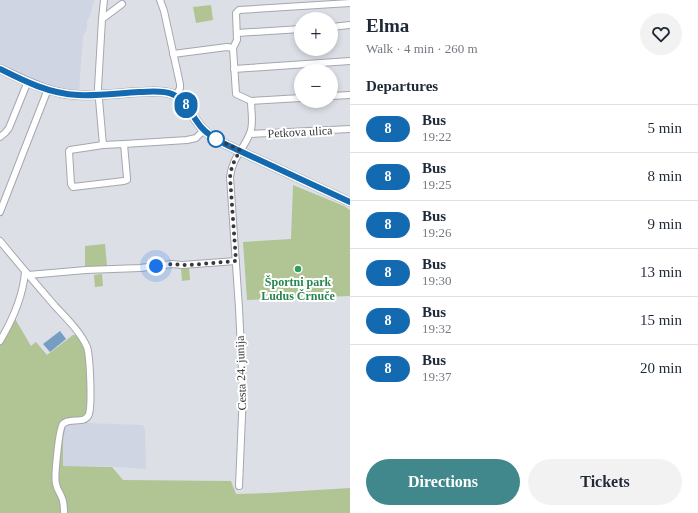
<!DOCTYPE html>
<html lang="en">
<head>
<meta charset="utf-8">
<style>
	:root { --surface:#fff; --page:#f2f2f3; --text:#1f2937; --muted:#747a83; --line:#e0e1e3; --accent:#40888c }
	body { margin:0; font-family:"Times New Roman",serif; background:var(--page); color:var(--text); height:100vh; display:flex; flex-direction:column; font-size:15px; white-space:nowrap }
	* { box-sizing:border-box; margin:0 }
	p { font-size:13px; color:var(--muted) }
	.icon { flex:none; width:22px; height:22px; fill:none; stroke:currentColor; stroke-width:2; stroke-linecap:round; stroke-linejoin:round }
	.map { position:relative; flex:1; overflow:hidden }
	.panel { display:flex; flex-direction:column; background:var(--surface); width:348px }
	.panel>* { flex:none }
	.badge { padding:0 8px; border-radius:13px; font-size:14px; line-height:26px }
	.fabs { position:absolute; left:294px; top:12px; display:grid; gap:8px }
	.fabs a { display:grid; place-items:center; width:44px; height:44px; border-radius:50%; background:var(--surface); box-shadow:0 2px 6px #0003; font-size:20px }
	.you { position:absolute; width:20px; height:20px; margin:-10px; border:3px solid #fff; border-radius:50%; background:#1a73e8; box-shadow:0 0 0 6px #1a73e833 }
	.map>.badge { position:absolute; translate:-50% -50%; box-shadow:0 0 0 2px #fff }
	h2 { padding:0 16px; font-size:15px; line-height:36px }
	.round { display:grid; place-items:center; flex:none; width:42px; height:42px; border-radius:21px; background:var(--page) }
	.summary { display:flex; align-items:center; justify-content:space-between; height:68px; padding:0 16px }
	h1 { font-size:19px; font-weight:800; line-height:30px }
	.button { display:flex; gap:8px; margin-top:auto; padding:8px 16px }
	.button a { flex:1; height:46px; border-radius:24px; background:var(--accent); color:#fff; font-size:16px; font-weight:800; line-height:46px; text-align:center }
	.button a+a { background:var(--page); color:var(--text) }
	ul { padding:0; list-style:none }
	li { display:flex; align-items:center; gap:12px; height:48px; padding:0 16px; border-top:1px solid var(--line) }
	li div { flex:1 }
	li b { display:block; font-size:15px }
	li em { font-style:normal }
	li .badge { min-width:44px; font-weight:700; text-align:center }
	main { display:flex; flex:1; min-height:0 }
	.map>svg:first-child { display:block }
	.built { fill:#cfd5e3 }
	.green { fill:#b0c494 }
	.water { fill:#759ec2 }
	.lines { fill:none; stroke-linecap:round; stroke-linejoin:round }
	.minor-casing { stroke:#a5a7ae; stroke-width:8 }
	.tertiary-casing { stroke:#a5a7ae; stroke-width:10 }
	.minor { stroke:#fff; stroke-width:6 }
	.tertiary { stroke:#fff; stroke-width:8 }
	.line-casing { stroke:#fff; stroke-width:9 }
	.line { stroke:#136ab0; stroke-width:6 }
	.walk { stroke:#38393c; stroke-width:4; stroke-dasharray:0 7.2 }
	.stop-dot { fill:#fff; stroke:#136ab0; stroke-width:2 }
	.leisure-dot { fill:#2e9e5b; stroke:#fff; stroke-width:1.5 }
	.labels { text-anchor:middle; dominant-baseline:central; stroke-width:4; stroke-linejoin:round; paint-order:stroke }
	.street-label { font-size:12px; fill:#38393c; stroke:#fff }
	.leisure-label { font-size:12px; font-weight:bold; fill:#27864d; stroke:#fff }
</style>
</head>
<body>
<main>
<div class="map">
<svg width="350" height="513" viewBox="0 0 350 513">
	<rect width="100%" height="100%" fill="#dcdfe6"/>
	<g class="built">
		<polygon points="0,0 94,0 90,16 87,21 87,29 83,36 79,92 47,85 0,64"/>
		<polygon points="67,423 87,423 143,425 145,429 146,469 103,466 62,466 63,427"/>
	</g>
	<g class="green">
		<polygon points="211,5 213,20 196,23 193,7"/>
		<polygon points="293,185 344,206 350,210 350,296 247,300 243,242 291,239"/>
		<polygon points="105,244 107,266 85,268 85,246"/>
		<polygon points="181,268 189,268 190,280 182,281"/>
		<polygon points="102,274 103,286 95,287 94,275"/>
		<polygon points="14,317 31,346 36,342 47,355 73,335 79,335 84,349 86,358 88,399 87,423 67,423 63,427 63,466 112,467 123,480 231,481 236,494 269,493 350,488 350,513 0,513 0,345"/>
	</g>
	<polygon class="water" points="60,331 66,339 50,352 43,344"/>
	<g class="lines">
		<g class="minor-casing">
			<g id="minor">
				<polyline points="160,0 164,11 180,84 180,88 176,96"/>
				<polyline points="102,19 104,0"/>
				<polyline points="331,27 350,25"/>
				<polyline points="237,33 301,29"/>
				<polyline points="173,54 227,47 233,48"/>
				<polyline points="234,69 350,61"/>
				<polyline points="331,96 350,95"/>
				<polyline points="251,101 301,98"/>
				<polyline points="250,134 350,129"/>
				<polyline points="0,137 5,133 9,128 28,81"/>
				<polyline points="124,144 187,140 196,138 204,130"/>
				<polyline points="103,145 70,150 69,151 71,184 73,187 124,181 127,180 127,178 124,144 103,145 98,88 102,19 122,4"/>
				<polyline points="0,212 48,89"/>
				<path d="M0,241C18,263 36,284 55,306C66,318 80,331 87,347C90,356 92,404 89,414C86,425 69,417 63,424C59,427 54,478 56,484C57,489 60,493 62,498C64,503 64,508 64,513"/>
				<polyline points="28,275 86,270 140,268 172,264 182,265 236,261"/>
				<path d="M0,341C13,319 23,297 25,272"/>
				<path d="M239,486L243,392L239,308L230,177C232,158 244,149 250,133C254,124 251,112 251,101L236,94L233,48L237,40L236,13L239,10L350,3"/>
			</g>
		</g>
		<g class="tertiary-casing">
			<path id="tertiary" d="M0,69C24,80 50,94 78,95C98,96 119,93 139,92C149,92 159,90 169,93C186,98 191,116 202,128C209,136 218,140 227,145L350,202"/>
		</g>
		<use href="#minor" class="minor"/>
		<use href="#tertiary" class="tertiary"/>
	</g>
	<g class="lines">
		<g class="line-casing">
			<path id="line" d="M0,69C24,81 50,94 78,95C98,96 119,93 139,92C150,92 162,90 172,94C187,100 192,117 202,128C209,136 218,140 227,145L350,202"/>
		</g>
		<use href="#line" class="line"/>
		<polyline class="walk" points="156,266 172,264 182,265 190,265 236,261 230,177 232,166 240,150 216,139"/>
	</g>
	<circle class="stop-dot" cx="216" cy="139" r="8"/>
	<circle class="leisure-dot" cx="298" cy="269" r="4"/>
	<g class="labels">
		<g class="street-label">
			<text transform="translate(300 132) rotate(-3)">Petkova ulica</text>
			<text transform="translate(241 373) rotate(-92)">Cesta 24. junija</text>
		</g>
		<g class="leisure-label">
			<text x="298" y="282">Športni park<tspan x="298" dy="14">Ludus Črnuče</tspan></text>
		</g>
	</g>
</svg>
<div class="fabs">
<a>+</a>
<a>−</a>
</div>
<div class="you" style="left:156px;top:266px"></div>
<b class="badge" style="left:186px;top:105px;background:#136ab0;color:#fff">8</b>
</div>
<section class="panel">
<div class="summary"><div><h1>Elma</h1><p>Walk · 4 min · 260 m</p></div><a class="round"><svg class="icon" aria-label="heart" viewBox="0 0 24 24"><path d="M12 20l-8-8c-3-5 5-10 8-4 3-6 11-1 8 4z"/></svg></a></div>
<h2>Departures</h2>
<ul>
<li><span class="badge" style="background:#136ab0;color:#fff">8</span><div><b>Bus</b><p>19:22</p></div><em>5 min</em></li>
<li><span class="badge" style="background:#136ab0;color:#fff">8</span><div><b>Bus</b><p>19:25</p></div><em>8 min</em></li>
<li><span class="badge" style="background:#136ab0;color:#fff">8</span><div><b>Bus</b><p>19:26</p></div><em>9 min</em></li>
<li><span class="badge" style="background:#136ab0;color:#fff">8</span><div><b>Bus</b><p>19:30</p></div><em>13 min</em></li>
<li><span class="badge" style="background:#136ab0;color:#fff">8</span><div><b>Bus</b><p>19:32</p></div><em>15 min</em></li>
<li><span class="badge" style="background:#136ab0;color:#fff">8</span><div><b>Bus</b><p>19:37</p></div><em>20 min</em></li>
</ul>
<div class="button"><a>Directions</a><a>Tickets</a></div>
</section>
</main>
</body>
</html>
